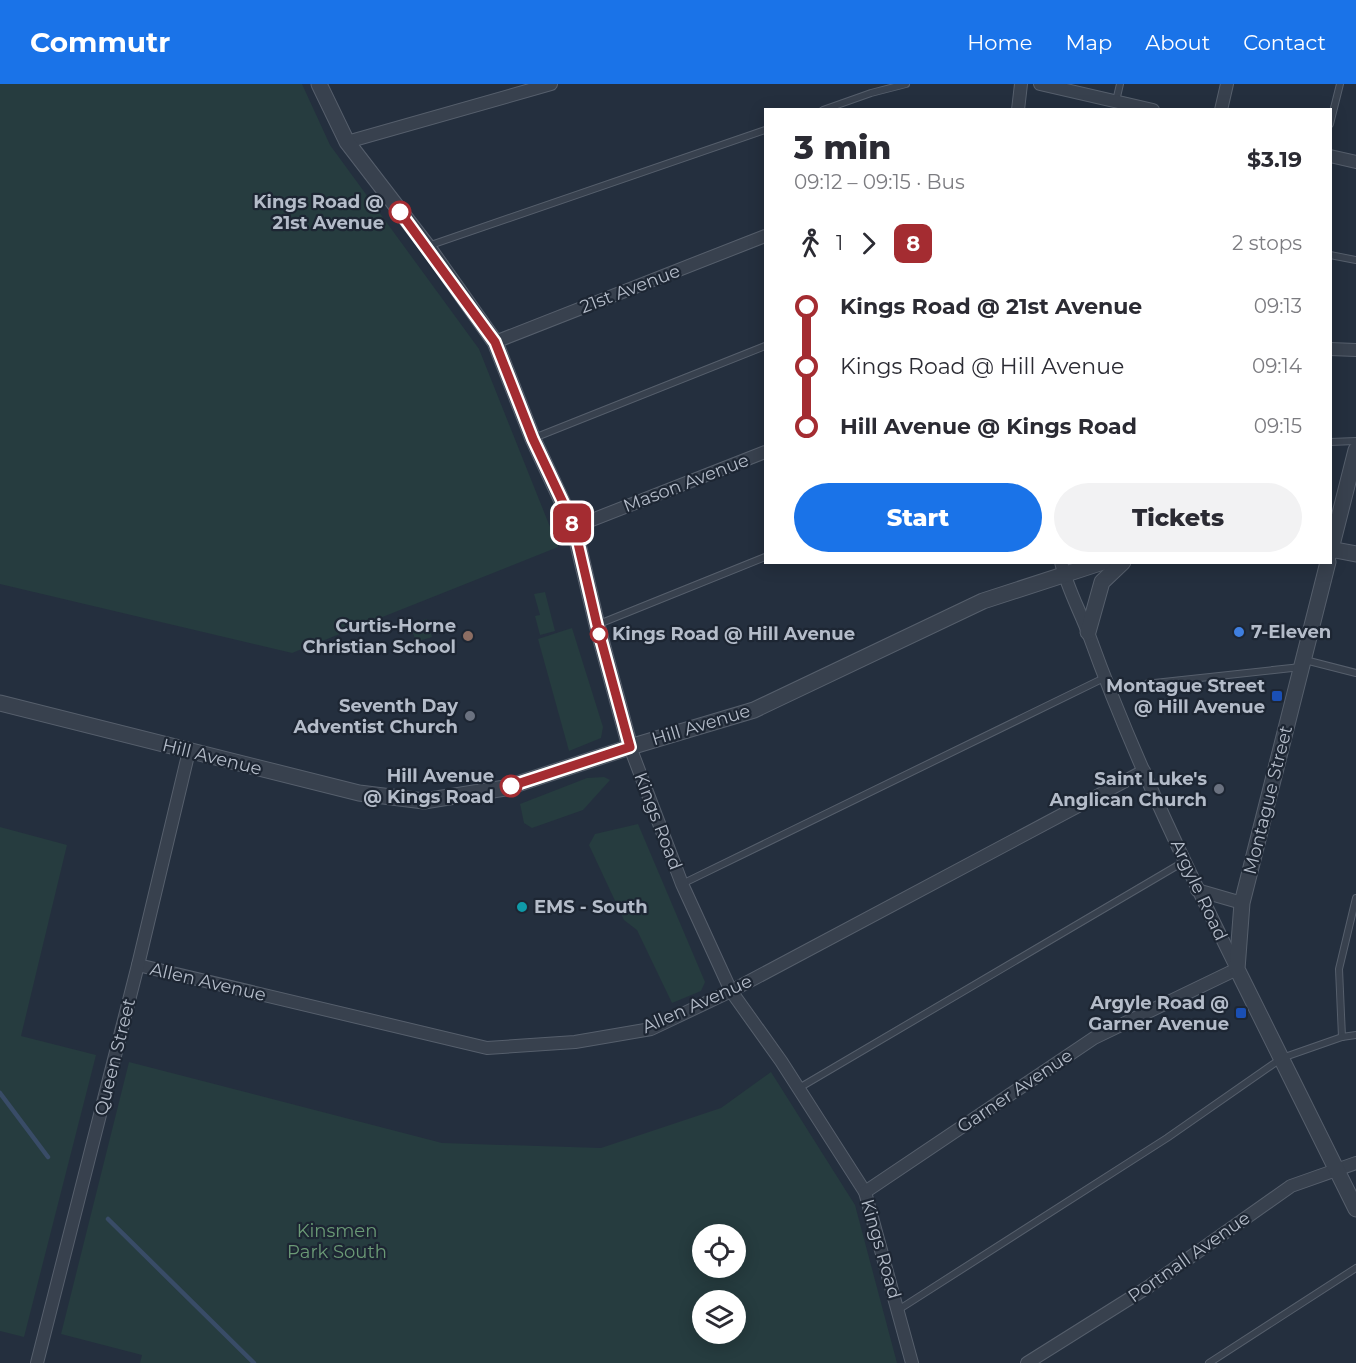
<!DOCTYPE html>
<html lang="en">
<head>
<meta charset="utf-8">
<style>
	:root { --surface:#fff; --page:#f2f2f3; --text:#2b2b33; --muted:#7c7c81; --accent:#1a73e8 }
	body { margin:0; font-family:Montserrat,sans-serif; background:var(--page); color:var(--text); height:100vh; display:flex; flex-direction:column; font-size:22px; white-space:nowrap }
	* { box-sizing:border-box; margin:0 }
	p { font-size:20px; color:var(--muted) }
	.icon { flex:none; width:33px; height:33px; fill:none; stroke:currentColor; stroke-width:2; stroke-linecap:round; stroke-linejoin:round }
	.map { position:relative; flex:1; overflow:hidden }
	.side { position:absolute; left:764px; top:24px; width:568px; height:456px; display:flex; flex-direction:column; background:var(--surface); border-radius:0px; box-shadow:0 3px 15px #0003 }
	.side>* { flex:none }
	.badge { padding:0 12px; border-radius:9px; font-size:21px; line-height:39px }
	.buttons { position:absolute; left:692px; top:1140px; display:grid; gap:12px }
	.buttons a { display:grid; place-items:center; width:54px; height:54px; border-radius:50%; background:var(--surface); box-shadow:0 3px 15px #0003; font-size:30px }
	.map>.badge { position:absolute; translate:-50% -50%; box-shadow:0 0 0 3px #fff }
	.legs { display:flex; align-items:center; gap:9px; height:66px; padding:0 30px; font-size:20px }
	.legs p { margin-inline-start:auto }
	.head { display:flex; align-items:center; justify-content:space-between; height:102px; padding:0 30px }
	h1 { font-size:33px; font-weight:800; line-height:45px }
	.action { display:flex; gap:12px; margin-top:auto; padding:12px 30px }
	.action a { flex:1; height:69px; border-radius:36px; background:var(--accent); color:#fff; font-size:24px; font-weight:800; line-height:69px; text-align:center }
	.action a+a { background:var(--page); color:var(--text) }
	ul { padding:0 30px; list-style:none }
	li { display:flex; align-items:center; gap:21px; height:60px; font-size:22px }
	li i { display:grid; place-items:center; width:9px; height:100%; margin:0 8px; background:currentColor }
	li i::after { content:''; width:15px; height:15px; margin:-8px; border:4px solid; border-radius:50%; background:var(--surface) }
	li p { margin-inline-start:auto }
	li:first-child i { background:linear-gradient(#0000 50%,currentColor 0) }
	li:last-child i { background:linear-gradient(currentColor 50%,#0000 0) }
	header { display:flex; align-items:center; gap:36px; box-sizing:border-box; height:84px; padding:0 30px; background:var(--accent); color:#fff }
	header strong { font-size:28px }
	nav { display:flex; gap:33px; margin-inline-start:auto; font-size:21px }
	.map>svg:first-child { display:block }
	.green { fill:#263c3f; fill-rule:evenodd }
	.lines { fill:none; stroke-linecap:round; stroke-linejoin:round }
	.stream { stroke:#394c67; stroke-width:4.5 }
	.service-casing { stroke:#565f6c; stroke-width:8 }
	.minor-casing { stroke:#565f6c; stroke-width:14 }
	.tertiary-casing { stroke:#565f6c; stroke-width:17 }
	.service { stroke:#38414e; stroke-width:6 }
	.minor { stroke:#38414e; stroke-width:12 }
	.tertiary { stroke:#38414e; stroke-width:15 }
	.line-1-casing { stroke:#fff; stroke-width:14 }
	.line-1 { stroke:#a42c31; stroke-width:9 }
	.stop-1-dot { fill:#fff; stroke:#a42c31; stroke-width:3 }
	.shop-dot { fill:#3f7fe0; stroke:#1d2633; stroke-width:2 }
	.education-dot { fill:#8d6e63; stroke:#1d2633; stroke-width:2 }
	.transit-dot { fill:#1a4fb4; stroke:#1d2633; stroke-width:2 }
	.worship-dot { fill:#6b7280; stroke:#1d2633; stroke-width:2 }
	.culture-dot { fill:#0f9aa8; stroke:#1d2633; stroke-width:2 }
	.labels { text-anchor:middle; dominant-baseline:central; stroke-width:4.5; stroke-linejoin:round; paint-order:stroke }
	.stop-label { font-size:18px; font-weight:bold; fill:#b4bcc9; stroke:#1d2633; text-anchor:end }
	.street-label { font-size:18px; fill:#b4bcc9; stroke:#1d2633 }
	.poi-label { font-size:18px; font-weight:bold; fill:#b4bcc9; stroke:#1d2633; text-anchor:end }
	.park-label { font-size:18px; fill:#6b9a76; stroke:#1d2633 }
</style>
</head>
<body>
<header>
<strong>Commutr</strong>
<nav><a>Home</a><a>Map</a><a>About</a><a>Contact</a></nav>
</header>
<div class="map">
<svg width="1356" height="1279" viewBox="0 0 1356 1279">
	<rect width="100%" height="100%" fill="#242f3e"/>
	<g class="green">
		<polygon points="0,0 302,0 330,61 479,265 558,463 292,569 0,500"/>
		<polygon points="545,508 555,547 540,551 535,532 540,531 534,510"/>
		<polygon points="427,535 432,553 416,558 410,540"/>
		<polygon points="572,544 603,643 601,654 569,667 538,555"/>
		<polygon points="604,693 610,696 583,726 532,744 524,739 520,720 587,694"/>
		<polygon points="638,740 705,898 701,907 672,919 637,846 624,836 589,761 595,750"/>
		<polygon points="0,743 67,761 21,952 96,971 24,1253 0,1247"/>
		<path d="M129,978L442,1059L601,1064L721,1024L771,988L855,1121L897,1279H140L142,1271L61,1250ZM702,1150H735V1184H702ZM702,1216H735V1250H702Z"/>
	</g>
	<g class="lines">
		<g class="stream">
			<polyline points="0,1009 48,1073"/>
			<polyline points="108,1135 254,1279"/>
		</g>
		<g class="service-casing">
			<g id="service">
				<polyline points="1116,17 1120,0"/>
				<polyline points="823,26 871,9 906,0"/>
				<polyline points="1330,40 1340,0"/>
				<polyline points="428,162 765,46"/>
				<polyline points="1330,171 1356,176"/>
				<polyline points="534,354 765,262"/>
				<polyline points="1330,358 1356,357"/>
				<polyline points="599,540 765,473"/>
				<polyline points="1305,576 1356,589"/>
				<polyline points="1108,604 1301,583"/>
				<polyline points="682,800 1104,594"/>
				<polyline points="1342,953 1339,885 1356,814"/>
				<polyline points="799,1004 1185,777"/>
				<polyline points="898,1226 1167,1054 1282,974 1342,953 1356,951"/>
				<polyline points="1209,1279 1356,1184"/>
			</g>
		</g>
		<g class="minor-casing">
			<g id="minor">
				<polyline points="1040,0 1153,26"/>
				<polyline points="1018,26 1021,0"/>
				<polyline points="1221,26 1227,0"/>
				<polyline points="347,58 551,0"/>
				<polyline points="1330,72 1356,78"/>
				<polyline points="495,258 765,152"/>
				<polyline points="1330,265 1356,266"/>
				<polyline points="574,443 765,368"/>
				<polyline points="630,663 682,800 731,907 781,977 865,1108 912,1279"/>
				<polyline points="1197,806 1242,819"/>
				<polyline points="138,881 487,964 575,958 651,945 731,907 1144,687"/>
				<path d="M865,1108L1094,954L1237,885C1183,776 1130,665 1089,551C1080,527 1067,504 1061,478"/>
				<polyline points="37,1279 138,881 189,667"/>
				<polyline points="1027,1279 1148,1203 1291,1102 1356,1079"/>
			</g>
		</g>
		<g class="tertiary-casing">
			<g id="tertiary">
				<polyline points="319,0 347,58 427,162 495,258 533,355 574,443 597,541 630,663"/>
				<polyline points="1330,465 1356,470"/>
				<polyline points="1330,469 1356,366"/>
				<polyline points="1328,478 1242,819 1237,885 1356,1125"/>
				<polyline points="1088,548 1102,498 1123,478"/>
				<polyline points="0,619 359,709 424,717 505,704 630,663 754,626 983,517 1103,478"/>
			</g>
		</g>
		<use href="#service" class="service"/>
		<use href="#minor" class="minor"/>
		<use href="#tertiary" class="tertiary"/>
	</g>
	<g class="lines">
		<g class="line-1-casing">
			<polyline id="line-1" points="400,128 495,258 533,355 574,442 597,541 630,663 511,702"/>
		</g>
		<use href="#line-1" class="line-1"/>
	</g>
	<g class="stop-1-dot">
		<circle cx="400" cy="128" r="10"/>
		<circle cx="599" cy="550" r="8"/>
		<circle cx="511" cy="702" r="10"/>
	</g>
	<circle class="shop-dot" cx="1239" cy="548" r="6"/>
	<circle class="education-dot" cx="468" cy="552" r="6"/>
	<g class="transit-dot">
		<rect x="1271" y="606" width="12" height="12" rx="3"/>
		<rect x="1235" y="923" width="12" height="12" rx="3"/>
	</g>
	<g class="worship-dot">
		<circle cx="470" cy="632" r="6"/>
		<circle cx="1219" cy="705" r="6"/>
	</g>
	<circle class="culture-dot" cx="522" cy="823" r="6"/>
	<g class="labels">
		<g class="stop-label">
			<text x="384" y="118">Kings Road @<tspan x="384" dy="21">21st Avenue</tspan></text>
			<text x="612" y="550" text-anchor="start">Kings Road @ Hill Avenue</text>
			<text x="494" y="692">Hill Avenue<tspan x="494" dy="21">@ Kings Road</tspan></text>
		</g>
		<g class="street-label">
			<text transform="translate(630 205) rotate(-21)">21st Avenue</text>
			<text transform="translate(686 399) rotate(-21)">Mason Avenue</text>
			<text transform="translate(701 641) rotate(-17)">Hill Avenue</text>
			<text transform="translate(212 673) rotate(14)">Hill Avenue</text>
			<text transform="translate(1268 716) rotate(-76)">Montague Street</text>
			<text transform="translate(658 737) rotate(69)">Kings Road</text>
			<text transform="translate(1199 806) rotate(65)">Argyle Road</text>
			<text transform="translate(208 898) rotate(13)">Allen Avenue</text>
			<text transform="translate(697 920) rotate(-24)">Allen Avenue</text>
			<text transform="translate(115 973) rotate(-76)">Queen Street</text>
			<text transform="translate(1015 1007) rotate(-34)">Garner Avenue</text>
			<text transform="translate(881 1165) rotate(74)">Kings Road</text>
			<text transform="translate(1189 1173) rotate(-35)">Portnall Avenue</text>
		</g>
		<g class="poi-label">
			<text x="456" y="542">Curtis-Horne<tspan x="456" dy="21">Christian School</tspan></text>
			<text x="1251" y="548" text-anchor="start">7-Eleven</text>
			<text x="1265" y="602">Montague Street<tspan x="1265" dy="21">@ Hill Avenue</tspan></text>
			<text x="458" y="622">Seventh Day<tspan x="458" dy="21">Adventist Church</tspan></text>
			<text x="1207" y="695">Saint Luke's<tspan x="1207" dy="21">Anglican Church</tspan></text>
			<text x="534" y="823" text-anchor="start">EMS - South</text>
			<text x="1229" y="919">Argyle Road @<tspan x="1229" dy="21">Garner Avenue</tspan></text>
		</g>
		<g class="park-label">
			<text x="337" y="1147">Kinsmen<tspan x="337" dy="21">Park South</tspan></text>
		</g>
	</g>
</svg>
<div class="buttons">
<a><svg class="icon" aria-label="locate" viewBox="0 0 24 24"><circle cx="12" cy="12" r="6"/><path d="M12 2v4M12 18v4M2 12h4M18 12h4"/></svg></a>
<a><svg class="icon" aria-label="layers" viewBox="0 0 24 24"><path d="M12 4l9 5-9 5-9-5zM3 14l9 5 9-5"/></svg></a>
</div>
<b class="badge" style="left:572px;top:439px;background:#a42c31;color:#fff">8</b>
<section class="side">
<div class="head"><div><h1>3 min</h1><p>09:12 – 09:15 · Bus</p></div><b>$3.19</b></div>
<div class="legs"><svg class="icon" aria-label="walk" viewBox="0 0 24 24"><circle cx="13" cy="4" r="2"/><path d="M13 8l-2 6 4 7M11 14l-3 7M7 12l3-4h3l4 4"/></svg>1<svg class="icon" aria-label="forward" viewBox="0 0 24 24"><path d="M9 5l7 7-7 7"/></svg><b class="badge" style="background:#a42c31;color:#fff">8</b><p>2 stops</p></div>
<ul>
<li><i style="color:#a42c31"></i><b>Kings Road @ 21st Avenue</b><p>09:13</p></li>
<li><i style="color:#a42c31"></i><span>Kings Road @ Hill Avenue</span><p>09:14</p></li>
<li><i style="color:#a42c31"></i><b>Hill Avenue @ Kings Road</b><p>09:15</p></li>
</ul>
<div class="action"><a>Start</a><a>Tickets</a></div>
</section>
</div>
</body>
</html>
